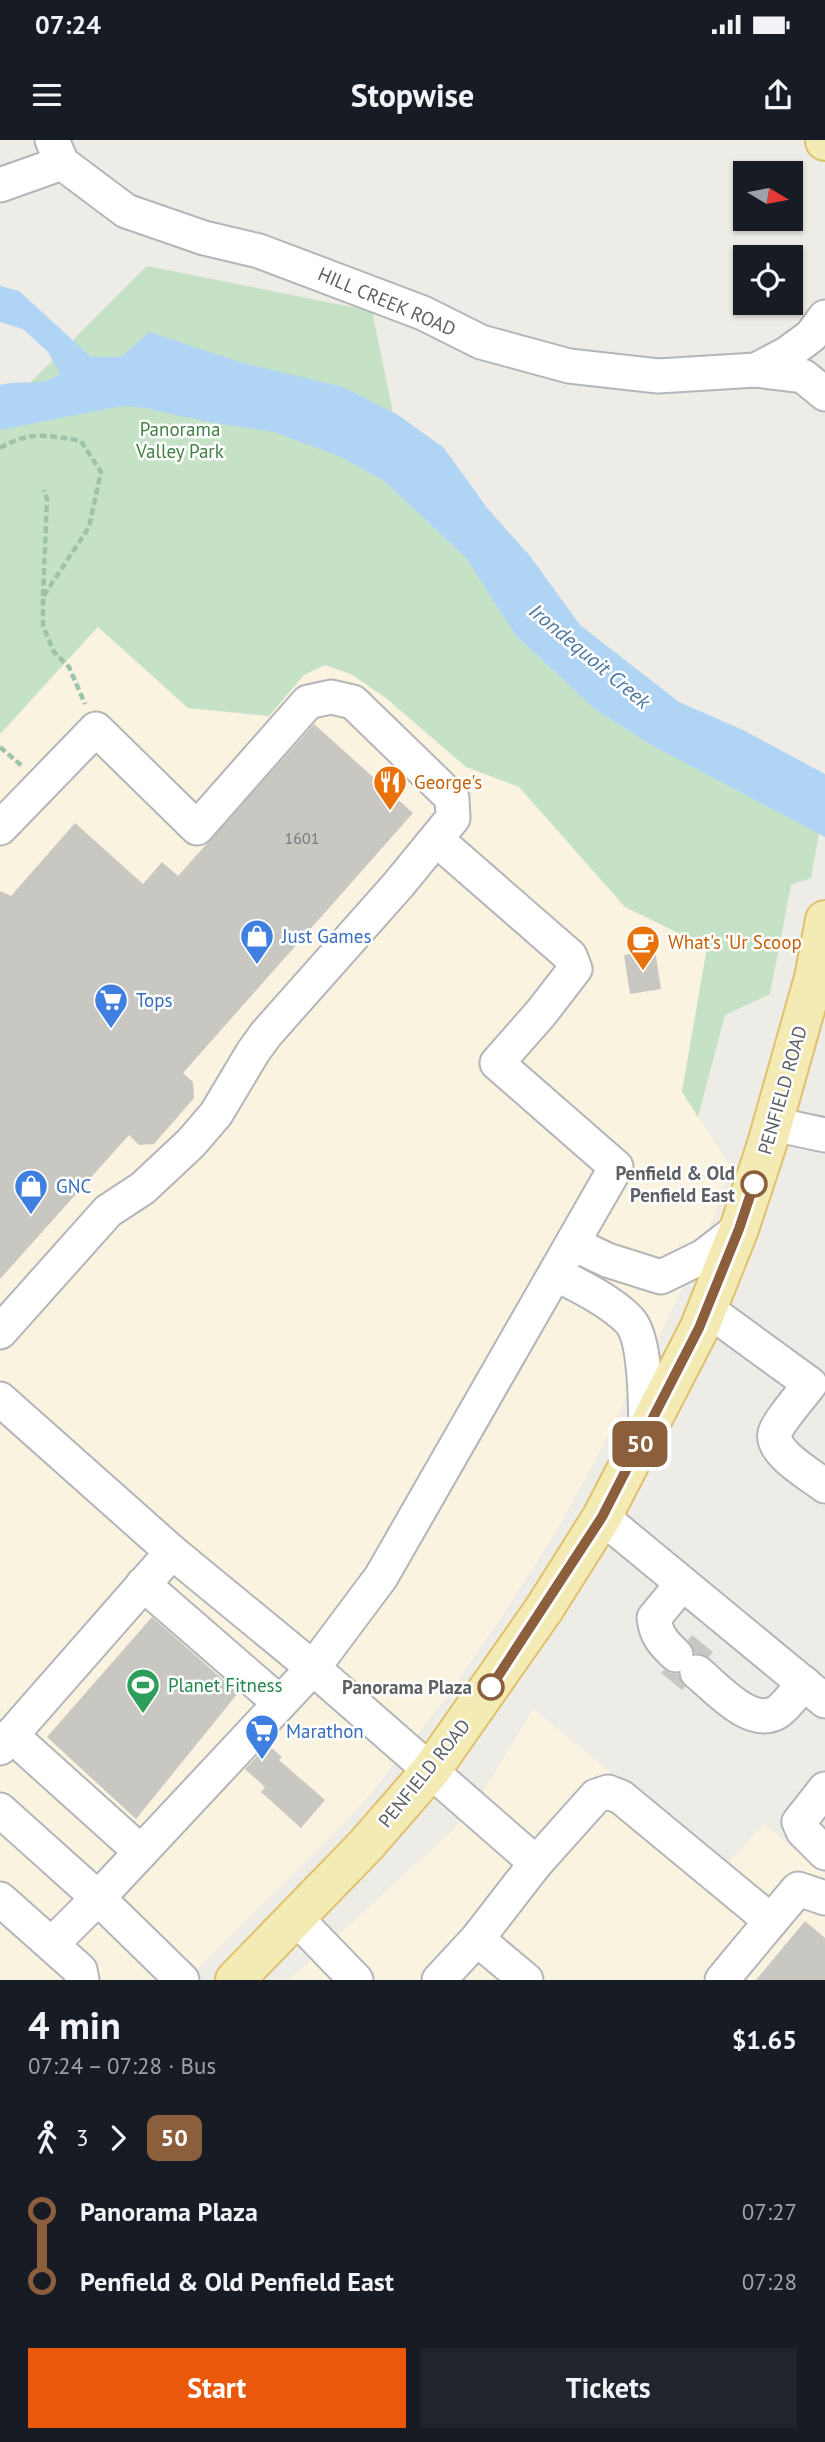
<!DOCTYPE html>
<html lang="en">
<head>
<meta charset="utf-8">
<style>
	:root { --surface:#171b24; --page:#20242c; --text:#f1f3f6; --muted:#9ea1a6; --accent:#ea580c }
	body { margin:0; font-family:"PT Sans",sans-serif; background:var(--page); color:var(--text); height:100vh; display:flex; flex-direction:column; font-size:26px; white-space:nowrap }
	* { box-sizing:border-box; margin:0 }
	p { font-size:23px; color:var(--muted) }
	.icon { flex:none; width:38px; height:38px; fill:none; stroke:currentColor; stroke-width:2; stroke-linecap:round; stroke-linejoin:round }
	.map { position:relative; height:1840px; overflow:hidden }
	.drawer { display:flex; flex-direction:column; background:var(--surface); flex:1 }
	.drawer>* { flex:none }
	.badge { padding:0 14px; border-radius:10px; font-size:24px; line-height:46px }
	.needle { width:46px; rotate:100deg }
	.controls { position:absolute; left:733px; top:21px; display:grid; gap:14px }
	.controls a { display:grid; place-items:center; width:70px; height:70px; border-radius:0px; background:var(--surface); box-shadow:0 2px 5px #0004; font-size:35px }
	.map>.badge { position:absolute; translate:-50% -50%; box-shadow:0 0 0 4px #fff }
	.legs { display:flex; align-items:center; gap:10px; height:77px; padding:0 28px; font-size:23px }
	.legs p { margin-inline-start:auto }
	.headline { display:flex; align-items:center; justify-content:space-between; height:119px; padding:0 28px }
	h1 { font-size:38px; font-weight:800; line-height:52px }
	.primary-button { display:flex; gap:14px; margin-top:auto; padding:14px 28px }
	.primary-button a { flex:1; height:80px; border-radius:0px; background:var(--accent); color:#fff; font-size:28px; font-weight:800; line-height:80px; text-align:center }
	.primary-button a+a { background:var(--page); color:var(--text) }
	ul { padding:0 28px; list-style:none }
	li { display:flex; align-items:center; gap:24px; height:70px; font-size:26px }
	li i { display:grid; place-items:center; width:10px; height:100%; margin:0 9px; background:currentColor }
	li i::after { content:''; width:18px; height:18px; margin:-9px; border:5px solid; border-radius:50%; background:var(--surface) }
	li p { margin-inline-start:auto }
	li:first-child i { background:linear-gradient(#0000 50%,currentColor 0) }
	li:last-child i { background:linear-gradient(currentColor 50%,#0000 0) }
	.status { display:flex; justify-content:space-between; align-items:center; height:49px; padding:0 35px; background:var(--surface); direction:ltr }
	.status svg { height:19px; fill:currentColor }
	header { display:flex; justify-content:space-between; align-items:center; height:91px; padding:0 28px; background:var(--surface); font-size:32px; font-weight:800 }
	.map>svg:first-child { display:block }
	.commercial { fill:#f9f3df }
	.green { fill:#c6e2c6 }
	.water { fill:#b0d5f4 }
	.building { fill:#c9c7c2 }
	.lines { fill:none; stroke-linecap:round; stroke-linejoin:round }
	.minor-casing { stroke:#b3b5b9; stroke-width:37 }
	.major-casing { stroke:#dfc06d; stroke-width:42 }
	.path { stroke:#9fc2aa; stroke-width:4.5; stroke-dasharray:7 3.5; stroke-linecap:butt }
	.minor { stroke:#fff; stroke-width:33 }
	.major { stroke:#f4ebb4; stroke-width:38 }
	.line-1-casing { stroke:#fff; stroke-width:16 }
	.line-1 { stroke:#8b5e3c; stroke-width:10 }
	.stop-1-dot { fill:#fff; stroke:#8b5e3c; stroke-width:3.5 }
	.labels { text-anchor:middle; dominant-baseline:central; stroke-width:5; stroke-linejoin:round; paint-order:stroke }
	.number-label { font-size:16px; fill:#787a7c }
	.street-label { font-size:19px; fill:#5d6064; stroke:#fff }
	.park-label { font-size:19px; fill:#418044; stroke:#fff }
	.food-label { font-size:19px; fill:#c56008; stroke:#fff; text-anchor:start }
	.shop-label { font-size:19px; fill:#366cbe; stroke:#fff; text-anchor:start }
	.stop-label { font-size:19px; font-weight:bold; fill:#5d6064; stroke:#fff; text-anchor:end }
	.leisure-label { font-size:19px; fill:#27864d; stroke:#fff; text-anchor:start }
	.water-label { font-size:21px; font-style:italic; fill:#4e78a4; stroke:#fff }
</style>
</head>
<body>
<div class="status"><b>07:24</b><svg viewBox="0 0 49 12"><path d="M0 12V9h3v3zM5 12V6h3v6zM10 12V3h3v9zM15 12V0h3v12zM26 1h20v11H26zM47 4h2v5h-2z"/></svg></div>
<header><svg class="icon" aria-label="menu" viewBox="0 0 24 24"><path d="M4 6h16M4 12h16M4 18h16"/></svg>Stopwise<svg class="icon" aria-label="share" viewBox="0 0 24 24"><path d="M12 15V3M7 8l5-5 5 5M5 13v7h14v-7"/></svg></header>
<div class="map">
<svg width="825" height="1840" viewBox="0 0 825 1840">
	<rect width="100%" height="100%" fill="#eeece6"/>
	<g class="commercial">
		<polygon points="98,486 188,568 269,576 303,535 325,525 351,534 386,558 466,627 519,646 625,767 707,807 682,952 731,1027 704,1103 658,1200 633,1239 617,1278 562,1382 505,1472 446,1558 368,1657 332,1696 187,1840 0,1840 0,594"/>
		<polygon points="533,1569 726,1726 764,1684 825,1734 825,1840 289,1840 455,1688 485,1649"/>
	</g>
	<polygon class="green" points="147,126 372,171 396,287 358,326 384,341 466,418 516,496 596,570 651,605 819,693 811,738 791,745 770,854 725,875 698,977 682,952 707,807 625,767 519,647 466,627 386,558 351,534 325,525 304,535 269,576 188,568 98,487 0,594 0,273"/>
	<path class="water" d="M0,146L19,151L91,217H121L149,192L240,222L343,247L398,275L444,308L487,368L530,416L580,485L679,562L743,590L825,634V697L651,605L596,570L516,496L466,418L384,341L341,317L274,292L208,282L145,268L122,266L0,290V245C23,239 40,248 60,234L48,212L23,189L0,182Z"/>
	<g class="building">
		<polygon points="314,584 413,673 183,933 193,942 194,958 154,1004 139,1005 129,995 0,1139 0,751 11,756 75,683 143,744 162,722 178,736"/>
		<polygon points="655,810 661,849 630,854 624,815"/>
		<polygon points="152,1477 238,1553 136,1679 47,1597"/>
		<polygon points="692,1495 713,1512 709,1517 695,1513 688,1500"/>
		<polygon points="664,1530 671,1533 678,1534 685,1547 682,1550 661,1533"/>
		<polygon points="268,1605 282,1617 279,1620 325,1660 301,1688 261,1652 265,1647 245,1629"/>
		<polygon points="805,1781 825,1798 825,1840 756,1840"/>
	</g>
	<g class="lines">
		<g class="minor-casing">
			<g id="minor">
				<polyline points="52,0 62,23 126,71 204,98 259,111 423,173 481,202 569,226 658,236 756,230 803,236 825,254"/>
				<polyline points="0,45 62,23"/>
				<polyline points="756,230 788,213 811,196 825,177"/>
				<polyline points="0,688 96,589 197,688 308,562 331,557 353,562 452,658 453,678 399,744 266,894 253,912 216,974 191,1003 143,1048 108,1071 0,1192"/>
				<polyline points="773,984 825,995"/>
				<polyline points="574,1104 607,1120 661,1137 704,1116 739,1089"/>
				<path d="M556,1134C581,1147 609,1160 629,1180C647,1199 645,1265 646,1291"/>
				<path d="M707,1169L810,1244C802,1255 778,1282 775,1293C770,1312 811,1335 825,1346"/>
				<polyline points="0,1259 172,1412 313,1528 536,1723"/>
				<polyline points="602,1377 825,1561"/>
				<polyline points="143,1444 280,1563"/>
				<path d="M676,1515C663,1503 656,1495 654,1478L682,1444"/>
				<path d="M697,1532C717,1548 752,1590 779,1571C788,1564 796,1552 804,1543"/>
				<polyline points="11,1595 141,1712"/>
				<polyline points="0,1608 172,1412"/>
				<polyline points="825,1649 799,1682 803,1691 825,1713"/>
				<polyline points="0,1670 98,1758 182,1840"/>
				<polyline points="0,1759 80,1830 82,1840"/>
				<polyline points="297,1779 356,1840"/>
				<polyline points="771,1781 798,1749 825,1758"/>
				<polyline points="477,1799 526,1840"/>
				<polyline points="52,1804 98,1758 313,1528 381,1437 616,1027 497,923 541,873 575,829 570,816 437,700"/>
				<polyline points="439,1840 477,1799 536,1723 596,1656 608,1652 621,1657 771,1781 722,1840"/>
			</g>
		</g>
		<g class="major-casing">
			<g id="major">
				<polyline points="825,0 825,1"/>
				<polyline points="235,1840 366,1705 432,1629 544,1469 602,1377 699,1189 739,1089 767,1004 814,838 825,780"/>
			</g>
		</g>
		<g class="path">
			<path d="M0,308C28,291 50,295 81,301L101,332L89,387L43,457V486L54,512L69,527L85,564"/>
			<polyline points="43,456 47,359 44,350"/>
			<polyline points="0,607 23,627"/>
		</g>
		<use href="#minor" class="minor"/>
		<use href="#major" class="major"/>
	</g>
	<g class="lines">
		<g class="line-1-casing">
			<polyline id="line-1" points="491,1547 602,1377 699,1188 739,1089 754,1044"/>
		</g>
		<use href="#line-1" class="line-1"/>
	</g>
	<defs>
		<g id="restaurant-pin" transform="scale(1.75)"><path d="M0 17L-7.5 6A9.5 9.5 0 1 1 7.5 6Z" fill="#e8710a" stroke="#fff"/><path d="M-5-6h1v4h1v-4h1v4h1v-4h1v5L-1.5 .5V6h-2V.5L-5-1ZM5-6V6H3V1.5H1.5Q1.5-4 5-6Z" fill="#fff"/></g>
		<g id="shop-pin" transform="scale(1.75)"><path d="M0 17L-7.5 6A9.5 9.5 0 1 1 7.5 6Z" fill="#3f7fe0" stroke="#fff"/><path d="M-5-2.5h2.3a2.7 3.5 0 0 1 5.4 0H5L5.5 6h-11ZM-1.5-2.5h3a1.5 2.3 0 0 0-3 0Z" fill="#fff"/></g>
		<g id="cafe-pin" transform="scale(1.75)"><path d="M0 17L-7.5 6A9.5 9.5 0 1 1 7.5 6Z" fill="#e8710a" stroke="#fff"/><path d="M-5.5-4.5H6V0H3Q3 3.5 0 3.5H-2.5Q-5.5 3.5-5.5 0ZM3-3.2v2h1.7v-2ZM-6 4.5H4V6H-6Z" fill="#fff"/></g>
		<g id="supermarket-pin" transform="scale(1.75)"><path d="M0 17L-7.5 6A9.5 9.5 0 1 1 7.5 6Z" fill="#3f7fe0" stroke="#fff"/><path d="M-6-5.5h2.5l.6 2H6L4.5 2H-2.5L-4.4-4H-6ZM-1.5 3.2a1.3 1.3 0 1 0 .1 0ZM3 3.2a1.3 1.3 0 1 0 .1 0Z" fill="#fff"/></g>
		<g id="stadium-pin" transform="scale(1.75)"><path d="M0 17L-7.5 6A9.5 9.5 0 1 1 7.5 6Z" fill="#2e9e5b" stroke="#fff"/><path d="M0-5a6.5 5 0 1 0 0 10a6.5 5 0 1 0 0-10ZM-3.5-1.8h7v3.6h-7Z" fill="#fff"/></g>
	</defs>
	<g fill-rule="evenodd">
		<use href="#restaurant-pin" x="390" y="642"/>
		<use href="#shop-pin" x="257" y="796"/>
		<use href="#cafe-pin" x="643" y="802"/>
		<use href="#supermarket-pin" x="111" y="860"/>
		<use href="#shop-pin" x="31" y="1046"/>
		<use href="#stadium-pin" x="143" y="1545"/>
		<use href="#supermarket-pin" x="262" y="1591"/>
	</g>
	<g class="stop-1-dot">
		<circle cx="754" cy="1044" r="12"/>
		<circle cx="491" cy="1547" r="12"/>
	</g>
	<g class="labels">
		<g class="number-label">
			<text x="302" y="698">1601</text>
		</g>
		<g class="street-label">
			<text transform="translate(387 161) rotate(23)">HILL CREEK ROAD</text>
			<text transform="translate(782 950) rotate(-74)">PENFIELD ROAD</text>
			<text transform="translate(424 1633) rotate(-51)">PENFIELD ROAD</text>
		</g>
		<g class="park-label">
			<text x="180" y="289">Panorama<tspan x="180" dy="22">Valley Park</tspan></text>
		</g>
		<g class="food-label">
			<text x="414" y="642">George's</text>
			<text x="668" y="802">What's 'Ur Scoop</text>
		</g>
		<g class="shop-label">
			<text x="282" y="796">Just Games</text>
			<text x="136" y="860">Tops</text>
			<text x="56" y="1046">GNC</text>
			<text x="286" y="1591">Marathon</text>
		</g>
		<g class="stop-label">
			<text x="735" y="1033">Penfield &amp; Old<tspan x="735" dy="22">Penfield East</tspan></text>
			<text x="472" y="1547">Panorama Plaza</text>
		</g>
		<g class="leisure-label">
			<text x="168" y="1545">Planet Fitness</text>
		</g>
		<g class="water-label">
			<text transform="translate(590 516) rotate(40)">Irondequoit Creek</text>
		</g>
	</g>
</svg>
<div class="controls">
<a><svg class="needle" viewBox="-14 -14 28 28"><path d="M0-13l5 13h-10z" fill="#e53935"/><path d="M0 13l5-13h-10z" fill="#9ea1a6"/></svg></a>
<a><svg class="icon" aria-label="locate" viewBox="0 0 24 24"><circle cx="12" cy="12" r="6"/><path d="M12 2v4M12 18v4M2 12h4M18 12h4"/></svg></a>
</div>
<b class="badge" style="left:640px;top:1304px;background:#8b5e3c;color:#fff">50</b>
</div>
<section class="drawer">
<div class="headline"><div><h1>4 min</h1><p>07:24 – 07:28 · Bus</p></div><b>$1.65</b></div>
<div class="legs"><svg class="icon" aria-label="walk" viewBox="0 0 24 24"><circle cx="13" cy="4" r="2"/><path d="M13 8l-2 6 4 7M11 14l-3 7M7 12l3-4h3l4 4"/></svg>3<svg class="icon" aria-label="forward" viewBox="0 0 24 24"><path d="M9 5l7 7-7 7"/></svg><b class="badge" style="background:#8b5e3c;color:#fff">50</b></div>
<ul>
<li><i style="color:#8b5e3c"></i><b>Panorama Plaza</b><p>07:27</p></li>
<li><i style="color:#8b5e3c"></i><b>Penfield &amp; Old Penfield East</b><p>07:28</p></li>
</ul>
<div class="primary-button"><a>Start</a><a>Tickets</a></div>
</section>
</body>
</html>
